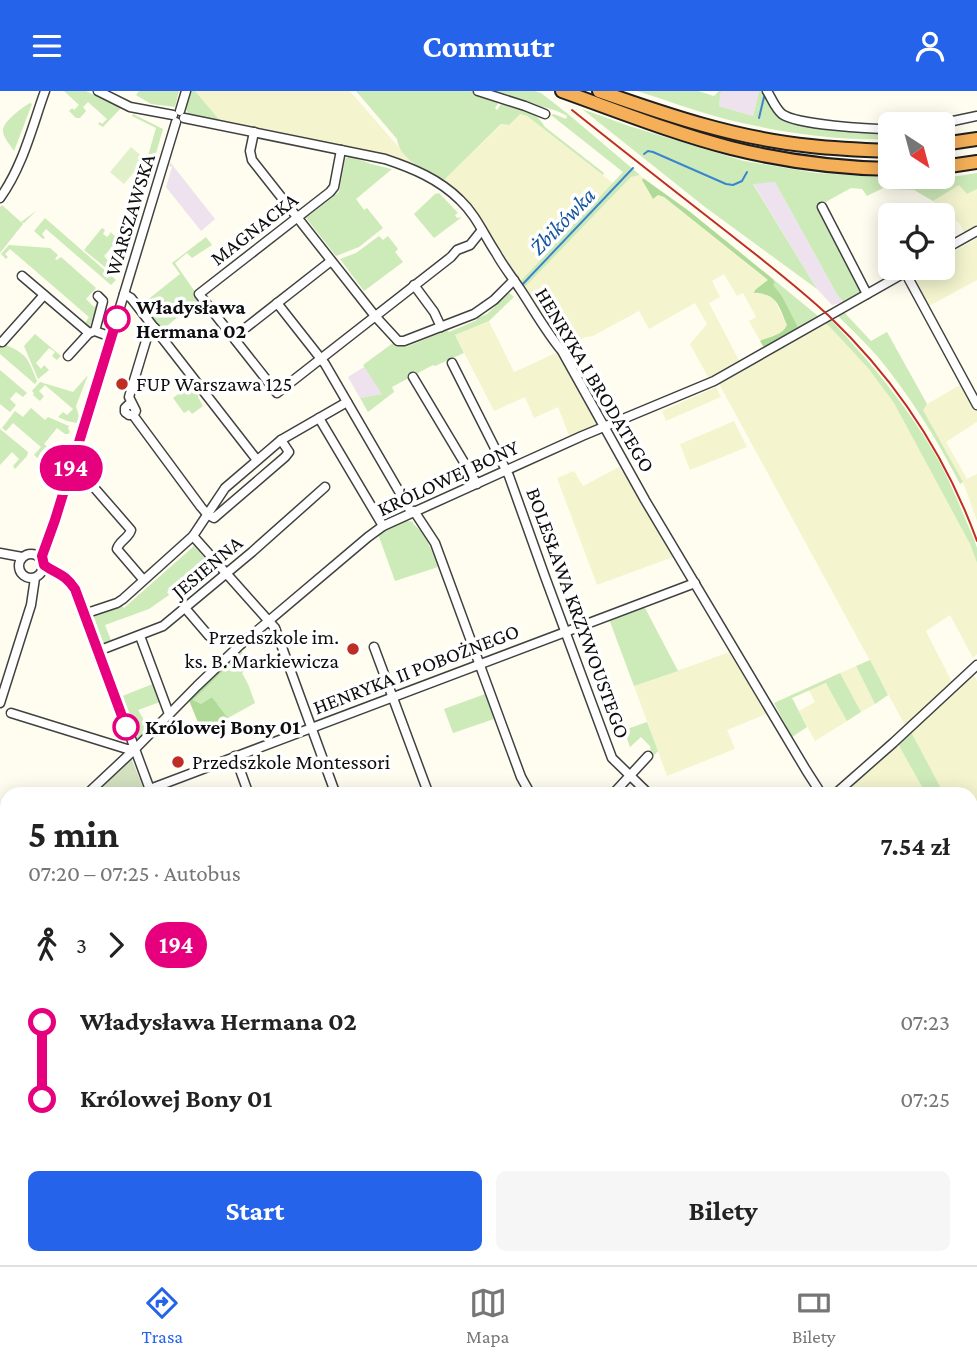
<!DOCTYPE html>
<html lang="pl">
<head>
<meta charset="utf-8">
<style>
	:root { --surface:#fff; --page:#f6f6f6; --text:#222; --muted:#767676; --line:#e0e0e0; --accent:#2563eb }
	body { margin:0; font-family:"Crimson Pro",serif; background:var(--page); color:var(--text); height:100vh; display:flex; flex-direction:column; font-size:26px; white-space:nowrap }
	* { box-sizing:border-box; margin:0 }
	p { font-size:23px; color:var(--muted) }
	.icon { flex:none; width:38px; height:38px; fill:none; stroke:currentColor; stroke-width:2; stroke-linecap:round; stroke-linejoin:round }
	.map { position:relative; flex:1; overflow:hidden }
	.drawer { position:absolute; left:0px; top:696px; width:978px; height:478px; display:flex; flex-direction:column; background:var(--surface); border-radius:21px 21px 0 0; box-shadow:0 4px 18px #0003 }
	.drawer>* { flex:none }
	.badge { padding:0 14px; border-radius:23px; font-size:24px; line-height:46px }
	.needle { width:46px; rotate:144deg }
	.fabs { position:absolute; left:878px; top:21px; display:grid; gap:14px }
	.fabs a { display:grid; place-items:center; width:77px; height:77px; border-radius:10px; background:var(--surface); box-shadow:0 4px 18px #0003; font-size:35px }
	.map>.badge { position:absolute; translate:-50% -50%; box-shadow:0 0 0 4px #fff }
	.legs { display:flex; align-items:center; gap:10px; height:77px; padding:0 28px; font-size:23px }
	.legs p { margin-inline-start:auto }
	.overview { display:flex; align-items:center; justify-content:space-between; height:119px; padding:0 28px }
	h1 { font-size:38px; font-weight:700; line-height:52px }
	.cta { display:flex; gap:14px; margin-top:auto; padding:14px 28px }
	.cta a { flex:1; height:80px; border-radius:10px; background:var(--accent); color:#fff; font-size:28px; font-weight:700; line-height:80px; text-align:center }
	.cta a+a { background:var(--page); color:var(--text) }
	ul { padding:0 28px; list-style:none }
	li { display:flex; align-items:center; gap:24px; height:77px; font-size:26px }
	li i { display:grid; place-items:center; width:10px; height:100%; margin:0 9px; background:currentColor }
	li i::after { content:''; width:18px; height:18px; margin:-9px; border:5px solid; border-radius:50%; background:var(--surface) }
	li p { margin-inline-start:auto }
	li:first-child i { background:linear-gradient(#0000 50%,currentColor 0) }
	li:last-child i { background:linear-gradient(currentColor 50%,#0000 0) }
	header { display:flex; justify-content:space-between; align-items:center; height:91px; padding:0 28px; background:var(--accent); color:#fff; font-size:32px; font-weight:700 }
	.menu { display:flex; justify-content:space-around; align-items:center; height:98px; border-top:2px solid var(--line); background:var(--surface); font-size:19px; color:var(--muted) }
	.menu a { display:grid; justify-items:center; gap:4px }
	.menu .active { color:var(--accent) }
	.map>svg:first-child { display:block }
	.industrial { fill:#ede2ed }
	.farmland { fill:#f4f5cf }
	.green { fill:#cdeab9 }
	.forest { fill:#afda98 }
	.cemetery { fill:#d3e1c0 }
	.pitch { fill:#e0f1ca }
	.lines { fill:none; stroke-linecap:round; stroke-linejoin:round }
	.stream { stroke:#3b84ce; stroke-width:2 }
	.minor-casing { stroke:#414141; stroke-width:11 }
	.highway-casing { stroke:#1f1f1f; stroke-width:16 }
	.minor { stroke:#fff; stroke-width:8 }
	.highway { stroke:#f4af58; stroke-width:12 }
	.rail { stroke:#bf2e25; stroke-width:2 }
	.line-1-casing { stroke:#fff; stroke-width:16 }
	.line-1 { stroke:#e6007e; stroke-width:10 }
	.stop-1-dot { fill:#fff; stroke:#e6007e; stroke-width:3.5 }
	.poi-dot { fill:#bf2e25; stroke:#fff; stroke-width:2.5 }
	.labels { text-anchor:middle; dominant-baseline:central; stroke-width:7; stroke-linejoin:round; paint-order:stroke }
	.street-label { font-size:21px; fill:#0e0e0e; stroke:#fff }
	.stop-label { font-size:21px; font-weight:bold; fill:#0e0e0e; stroke:#fff; text-anchor:start }
	.poi-label { font-size:21px; fill:#0e0e0e; stroke:#fff; text-anchor:start }
	.water-label { font-size:23px; font-style:italic; fill:#1756a1; stroke:#fff }
</style>
</head>
<body>
<header><svg class="icon" aria-label="menu" viewBox="0 0 24 24"><path d="M4 6h16M4 12h16M4 18h16"/></svg>Commutr<svg class="icon" aria-label="person" viewBox="0 0 24 24"><circle cx="12" cy="8" r="4"/><path d="M4 21q1-7 8-7t8 7"/></svg></header>
<div class="map">
<svg width="977" height="1174" viewBox="0 0 977 1174">
	<rect width="100%" height="100%" fill="#fffdef"/>
	<g class="industrial">
		<polygon points="721,0 759,0 753,25 719,15"/>
		<polygon points="170,71 215,128 201,140 166,96 172,76 169,75"/>
		<polygon points="775,91 838,205 844,211 832,214 817,198 753,92"/>
		<polygon points="364,276 378,294 382,303 360,307 348,286"/>
	</g>
	<g class="farmland">
		<polygon points="195,0 350,0 415,75 402,69 377,63 221,31"/>
		<polygon points="519,23 527,25 613,92 521,191 473,115 442,91 502,33 509,34"/>
		<polygon points="640,84 643,87 642,89 652,107 658,104 664,106 769,190 755,199 756,203 763,202 774,208 787,234 787,237 781,242 760,250 749,230 756,226 743,202 737,205 724,183 712,190 720,206 709,212 741,273 710,290 690,253 707,233 695,212 649,238 639,220 593,245 586,246 562,256 524,197 631,86"/>
		<polygon points="959,93 967,103 977,98 977,138 965,144 960,133 933,110"/>
		<polygon points="977,147 977,189 927,216 911,186 927,177 943,177 943,167"/>
		<polygon points="489,230 514,281 560,260 598,335 570,347 558,316 534,327 525,306 494,320 455,244"/>
		<polygon points="824,232 829,235 868,277 894,312 970,453 977,472 977,563 973,567 950,524 926,540 953,593 906,636 718,291"/>
		<polygon points="962,293 977,319 977,331 946,351 967,388 977,383 977,430 963,391 922,318 927,313"/>
		<polygon points="716,296 721,306 666,330 662,320"/>
		<polygon points="734,330 747,356 690,379 680,353"/>
		<polygon points="619,376 622,381 625,380 643,409 640,411 673,466 597,494 557,387 574,380 583,395"/>
		<polygon points="730,561 757,607 759,606 769,622 727,639 735,658 667,685 634,595"/>
		<polygon points="856,575 875,613 861,621 840,582"/>
		<polygon points="973,583 977,590 977,764 971,754 971,704 944,703 910,639"/>
		<polygon points="827,592 847,630 815,650 799,620 815,611 809,599"/>
		<polygon points="897,651 926,703 840,704"/>
	</g>
	<g class="green">
		<polygon points="64,0 86,0 121,17 103,36 98,33 100,31 102,33 107,28 88,11 83,16 86,20 80,27 76,27 69,20 72,17 74,19 79,14"/>
		<polygon points="139,0 179,0 175,16 151,13 136,4"/>
		<polygon points="191,0 195,0 221,31 188,23 185,16"/>
		<path d="M356,0H471L496,9L498,13L495,17L497,19L503,10C518,15 537,20 545,36L604,82L603,84L527,25L520,23L509,34L501,33L442,91C428,80 399,69 397,48Z"/>
		<path d="M484,0H535L541,2L568,23L640,84L631,86L524,197L565,259L520,191L623,81L551,24L554,23L566,28L567,25C548,14 536,16 517,12C506,9 495,4 484,0Z"/>
		<path d="M637,0H698L714,5L719,0H721L719,15L753,25L759,0H763C769,8 774,20 782,27C794,36 872,39 891,40V48C835,50 779,41 725,28C695,20 666,9 637,0Z"/>
		<path d="M30,12L32,13L14,60C11,55 3,46 3,40C2,31 23,16 30,12Z"/>
		<polygon points="582,18 629,35 744,70 816,82 879,86 945,87 977,82 977,98 967,103 959,94 933,110 914,99 889,98 887,95 867,105 862,98 851,97 822,113 863,200 844,211 838,205 775,91 753,93 817,198 705,116"/>
		<polygon points="133,23 163,38 138,125 133,148 125,145 156,37 132,25"/>
		<polygon points="349,65 371,73 392,78 356,108 364,119 367,117 383,137 359,156 336,165 306,127 339,101 345,68"/>
		<polygon points="439,102 458,122 455,124 457,127 462,126 434,147 414,123 435,103"/>
		<polygon points="2,114 21,131 36,120 24,132 22,131 23,133 0,162 0,116"/>
		<polygon points="45,127 116,189 111,194 46,138 42,143 45,147 43,148 34,140"/>
		<polygon points="102,137 105,139 103,143 107,146 110,143 110,141 119,148 132,153 125,162 122,160 124,154 118,149 104,165 109,171 111,168 113,170 106,177 84,159"/>
		<polygon points="379,145 383,149 388,145 398,158 395,161 403,171 364,200 340,168 356,162"/>
		<polygon points="206,146 212,154 192,167 187,162 175,172 200,208 162,239 141,214 180,183 172,172"/>
		<polygon points="9,154 50,157 58,164 55,168 57,169 61,166 96,197 86,208 94,216 96,214 97,215 90,235 85,236 80,232 82,230 85,232 89,226 10,158 5,163 8,166 6,168 1,163"/>
		<polygon points="773,188 818,225 799,238 782,205 772,194 775,192"/>
		<polygon points="509,202 514,206 489,230 455,244 464,262 435,275 433,274 392,296 394,301 368,321 360,307 382,303 363,274 393,252 404,253 406,256 448,239 449,241 477,229 477,227 487,223"/>
		<path d="M842,219L871,250L887,241L927,313L923,319L963,391L960,393C937,348 910,305 878,266C865,251 850,237 836,223Z"/>
		<path d="M830,228C870,271 906,313 936,365C951,391 962,421 974,448L977,457V472L970,453L894,312L868,277L829,235L824,232Z"/>
		<polygon points="35,243 61,265 57,269 52,265 55,261 49,257 36,272 41,278 44,274 49,279 38,288 24,255"/>
		<path d="M0,251C27,264 26,263 37,290L35,293L0,263Z"/>
		<polygon points="0,279 27,302 23,306 16,301 10,308 16,314 10,321 0,313"/>
		<polygon points="88,284 76,315 79,326 77,332 67,330 58,326 63,321 67,324 73,318 45,294 39,300 44,305 40,310 33,304 34,302 32,300 40,291 73,301"/>
		<polygon points="192,293 199,301 198,306 203,315 192,323 189,319 184,322 173,307"/>
		<polygon points="31,317 45,329 48,326 69,335 68,337 70,341 68,343 65,343 57,337 44,353 53,361 43,372 34,364 41,356 13,332 6,340 2,337 15,320 23,326"/>
		<polygon points="0,338 28,361 27,365 15,378 13,375 19,368 12,361 0,374"/>
		<path d="M404,429L413,431V433C425,441 433,462 438,476L395,490L378,443L364,455L363,453L384,438Z"/>
		<polygon points="194,455 207,470 199,477 197,476 167,501 169,504 149,518 105,534 112,552 104,555 101,554 91,527 93,525 121,514 124,517"/>
		<polygon points="644,515 678,580 634,595 609,528"/>
		<polygon points="240,558 243,562 240,565 249,577 242,582 248,593 255,612 228,627 212,606 201,613 193,609 238,564 236,561"/>
		<polygon points="870,569 888,604 875,613 856,575"/>
		<polygon points="840,582 861,621 847,630 826,592 792,607 807,636 792,646 774,612"/>
		<polygon points="155,592 160,611 138,619 149,637 137,648 135,646 134,632 128,629 120,606"/>
		<polygon points="485,603 494,628 453,642 444,618"/>
		<polygon points="647,631 658,660 637,683 635,681 651,664 650,655 641,646 630,656 624,639"/>
		<polygon points="910,639 944,703 926,703 897,651"/>
		<polygon points="189,1167 319,1167 322,1174 203,1174"/>
	</g>
	<g class="forest">
		<path d="M643,87L689,120L773,188L775,192L773,194L782,205L799,238L765,258L760,250C770,245 782,245 787,234C779,215 777,202 754,202L755,199L768,189L664,106L658,104L653,108L642,89Z"/>
		<polygon points="236,561 239,564 193,609 201,613 212,606 228,627 202,641 188,607"/>
	</g>
	<polygon class="cemetery" points="131,667 146,703 91,704"/>
	<polygon class="pitch" points="131,56 145,68 124,93 110,81"/>
	<g class="lines">
		<g class="stream">
			<polyline points="759,27 764,6"/>
			<polyline points="644,63 648,60 653,61 726,93 733,94 742,90 747,81"/>
			<polyline points="521,195 633,77"/>
			<polyline points="971,946 977,939"/>
			<polyline points="971,965 977,958"/>
		</g>
		<g class="minor-casing">
			<g id="minor">
				<polyline points="98,0 130,16 173,24"/>
				<polyline points="478,0 525,15 545,23"/>
				<path d="M767,0C772,8 775,17 782,23C797,34 870,38 891,38"/>
				<polyline points="180,20 186,0"/>
				<path d="M184,27L385,68C412,77 439,88 460,109C476,124 484,144 496,162C503,175 512,186 520,198C534,219 546,241 562,260L645,409L806,679L822,704"/>
				<polyline points="939,33 977,25"/>
				<polyline points="254,41 250,60 252,69 375,225 398,250 404,250 474,223 494,209 514,189"/>
				<polyline points="341,59 334,96 330,101 199,203 277,302 451,166 457,159 470,154 482,139"/>
				<path d="M0,107C23,75 32,36 45,0"/>
				<polyline points="822,116 867,203"/>
				<polyline points="943,159 977,140"/>
				<polyline points="905,181 977,314"/>
				<polyline points="22,185 89,242"/>
				<polyline points="414,194 434,221 441,236"/>
				<polyline points="124,203 131,207 257,369"/>
				<polyline points="98,205 103,210 95,240 111,246"/>
				<polyline points="277,212 325,273 411,421"/>
				<polyline points="234,246 331,170"/>
				<polyline points="2,251 44,204"/>
				<polyline points="68,265 89,242 92,241"/>
				<polyline points="452,272 509,385 544,483 612,667 650,704"/>
				<polyline points="413,286 477,393"/>
				<polyline points="132,314 128,314 125,317 125,321 129,324 133,324 136,320 129,306 148,243 155,237"/>
				<polyline points="133,324 201,416 207,423 214,427 285,366 289,361 281,349"/>
				<polyline points="319,327 383,435"/>
				<path d="M91,393L131,439C129,447 119,450 117,458L141,486"/>
				<polyline points="414,420 435,452 521,686 531,704"/>
				<polyline points="193,445 275,537 336,704"/>
				<polyline points="0,462 22,466"/>
				<circle cx="31" cy="475" r="12"/>
				<polyline points="41,467 68,388 176,31"/>
				<polyline points="44,474 67,487 76,499 152,704"/>
				<polyline points="185,517 209,545"/>
				<polyline points="84,523 117,512 123,508 193,445 225,397 281,349 347,311"/>
				<polyline points="140,545 169,623"/>
				<polyline points="374,556 429,704"/>
				<polyline points="98,560 163,535 252,461 325,396"/>
				<polyline points="0,612 31,514 35,487"/>
				<polyline points="11,622 127,658 135,658"/>
				<polyline points="235,665 249,704"/>
				<polyline points="150,698 695,492"/>
				<polyline points="86,704 135,658 197,595 239,555 368,446 383,435 582,345 714,290 913,177"/>
				<polyline points="612,704 648,665"/>
				<polyline points="691,704 691,703"/>
				<polyline points="834,704 893,652 977,574"/>
				<polyline points="0,735 7,743"/>
				<polyline points="0,784 7,778"/>
				<polyline points="0,812 7,831"/>
				<polyline points="0,872 7,869"/>
				<polyline points="0,913 7,932"/>
				<polyline points="0,939 7,936"/>
				<polyline points="971,984 977,973"/>
				<polyline points="0,1078 4,1080 6,1086"/>
				<polyline points="971,1151 977,1157"/>
				<polyline points="175,1167 189,1174"/>
				<polyline points="323,1167 326,1174"/>
				<polyline points="499,1167 506,1174"/>
				<polyline points="641,1167 648,1174"/>
				<polyline points="894,1167 896,1174"/>
				<polyline points="223,1174 227,1167"/>
				<polyline points="440,1174 446,1167"/>
				<polyline points="622,1174 637,1167"/>
				<polyline points="722,1174 728,1167"/>
				<polyline points="961,1174 977,1170"/>
			</g>
		</g>
		<g class="highway-casing">
			<g id="highway">
				<path d="M562,0C618,20 673,42 731,57C783,70 837,77 891,78"/>
				<path d="M599,0C667,24 738,48 811,55C837,58 864,59 891,60"/>
				<polyline points="943,53 977,48"/>
				<polyline points="943,76 977,71"/>
			</g>
		</g>
		<use href="#minor" class="minor"/>
		<use href="#highway" class="highway"/>
		<g class="rail">
			<path d="M572,19C622,59 672,98 722,137C759,166 796,194 829,225C895,288 946,365 977,450"/>
			<polyline points="971,863 977,848"/>
			<polyline points="971,953 977,946"/>
			<polyline points="763,1174 770,1167"/>
			<polyline points="781,1174 788,1167"/>
		</g>
	</g>
	<g class="lines">
		<g class="line-1-casing">
			<path id="line-1" d="M117,228L55,429L42,465L44,474C58,484 64,482 75,498L126,636"/>
		</g>
		<use href="#line-1" class="line-1"/>
	</g>
	<g class="stop-1-dot">
		<circle cx="117" cy="228" r="12"/>
		<circle cx="126" cy="636" r="12"/>
	</g>
	<g class="poi-dot">
		<circle cx="122" cy="293" r="7"/>
		<circle cx="353" cy="558" r="7"/>
		<circle cx="178" cy="671" r="7"/>
	</g>
	<g class="labels">
		<g class="street-label">
			<text transform="translate(130 124) rotate(-73)">WARSZAWSKA</text>
			<text transform="translate(254 138) rotate(-38)">MAGNACKA</text>
			<text transform="translate(595 289) rotate(59)">HENRYKA I BRODATEGO</text>
			<text transform="translate(448 387) rotate(-25)">KRÓLOWEJ BONY</text>
			<text transform="translate(207 476) rotate(-40)">JESIENNA</text>
			<text transform="translate(578 522) rotate(70)">BOLESŁAWA KRZYWOUSTEGO</text>
			<text transform="translate(416 578) rotate(-21)">HENRYKA II POBOŻNEGO</text>
		</g>
		<g class="stop-label">
			<text x="136" y="216">Władysława<tspan x="136" dy="24">Hermana 02</tspan></text>
			<text x="145" y="636">Królowej Bony 01</text>
		</g>
		<g class="poi-label">
			<text x="136" y="293">FUP Warszawa 125</text>
			<text x="339" y="546" text-anchor="end">Przedszkole im.<tspan x="339" dy="24">ks. B. Markiewicza</tspan></text>
			<text x="192" y="671">Przedszkole Montessori</text>
		</g>
		<g class="water-label">
			<text transform="translate(562 130) rotate(-46)">Żbikówka</text>
		</g>
	</g>
</svg>
<div class="fabs">
<a><svg class="needle" viewBox="-14 -14 28 28"><path d="M0-13l5 13h-10z" fill="#e53935"/><path d="M0 13l5-13h-10z" fill="#767676"/></svg></a>
<a><svg class="icon" aria-label="locate" viewBox="0 0 24 24"><circle cx="12" cy="12" r="6"/><path d="M12 2v4M12 18v4M2 12h4M18 12h4"/></svg></a>
</div>
<b class="badge" style="left:71px;top:377px;background:#e6007e;color:#fff">194</b>
<section class="drawer">
<div class="overview"><div><h1>5 min</h1><p>07:20 – 07:25 · Autobus</p></div><b>7.54 zł</b></div>
<div class="legs"><svg class="icon" aria-label="walk" viewBox="0 0 24 24"><circle cx="13" cy="4" r="2"/><path d="M13 8l-2 6 4 7M11 14l-3 7M7 12l3-4h3l4 4"/></svg>3<svg class="icon" aria-label="forward" viewBox="0 0 24 24"><path d="M9 5l7 7-7 7"/></svg><b class="badge" style="background:#e6007e;color:#fff">194</b></div>
<ul>
<li><i style="color:#e6007e"></i><b>Władysława Hermana 02</b><p>07:23</p></li>
<li><i style="color:#e6007e"></i><b>Królowej Bony 01</b><p>07:25</p></li>
</ul>
<div class="cta"><a>Start</a><a>Bilety</a></div>
</section>
</div>
<nav class="menu">
<a class="active"><svg class="icon" aria-label="directions" viewBox="0 0 24 24"><path d="M12 3l9 9-9 9-9-9zM9 14v-3h6M13 9l2 2-2 2"/></svg>Trasa</a>
<a><svg class="icon" aria-label="map" viewBox="0 0 24 24"><path d="M3 6l6-2 6 2 6-2v14l-6 2-6-2-6 2zM9 4v14M15 6v14"/></svg>Mapa</a>
<a><svg class="icon" aria-label="tickets" viewBox="0 0 24 24"><path d="M3 7h18v10H3zM15 7v10"/></svg>Bilety</a>
</nav>
</body>
</html>
